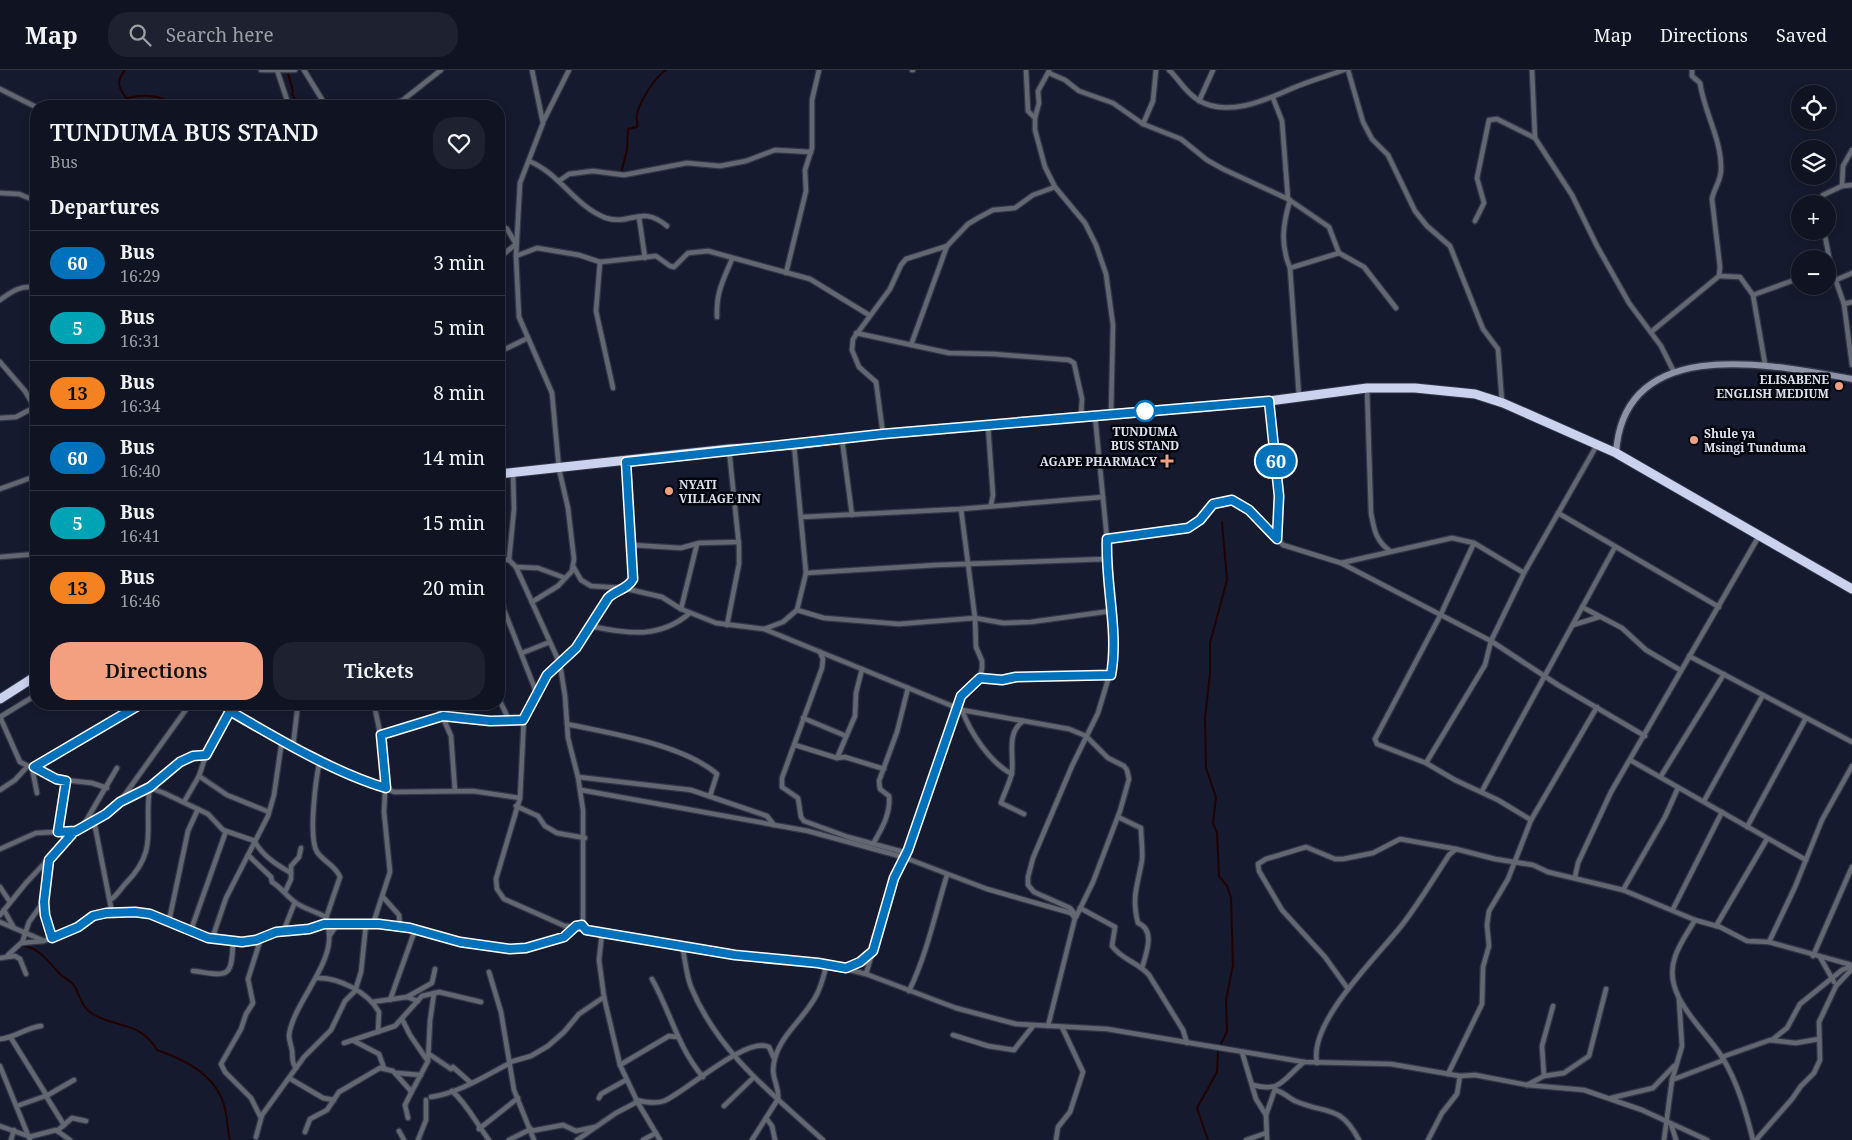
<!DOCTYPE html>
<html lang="en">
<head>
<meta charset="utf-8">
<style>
	:root { --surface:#101422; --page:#1e212f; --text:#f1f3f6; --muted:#9c9ea5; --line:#303340; --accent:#f2a07f }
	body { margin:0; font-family:"Noto Serif",serif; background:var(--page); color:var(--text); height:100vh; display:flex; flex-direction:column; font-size:19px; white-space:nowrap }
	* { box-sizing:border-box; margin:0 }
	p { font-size:16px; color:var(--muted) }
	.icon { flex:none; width:28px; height:28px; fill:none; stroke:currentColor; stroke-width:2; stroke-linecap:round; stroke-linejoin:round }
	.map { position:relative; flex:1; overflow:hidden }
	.details { position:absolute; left:30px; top:30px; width:475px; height:610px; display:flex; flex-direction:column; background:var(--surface); border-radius:20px; box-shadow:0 2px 8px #0003,0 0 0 1px var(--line) }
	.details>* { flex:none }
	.badge { padding:0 10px; border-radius:16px; font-size:18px; line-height:32px }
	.fabs { position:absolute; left:1791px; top:15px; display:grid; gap:10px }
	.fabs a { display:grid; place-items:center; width:45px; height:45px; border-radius:50%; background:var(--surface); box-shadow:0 2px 8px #0003,0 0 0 1px var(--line); font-size:25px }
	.map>.badge { position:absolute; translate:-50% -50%; box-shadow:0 0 0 2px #fff }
	h2 { padding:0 20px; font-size:19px; line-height:45px }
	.round { display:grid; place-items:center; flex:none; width:52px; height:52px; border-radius:20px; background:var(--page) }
	.summary { display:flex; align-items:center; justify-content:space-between; height:85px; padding:0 20px }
	h1 { font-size:24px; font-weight:600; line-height:38px }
	.action { display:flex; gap:10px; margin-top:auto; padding:10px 20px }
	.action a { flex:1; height:58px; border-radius:20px; background:var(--accent); color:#111; font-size:20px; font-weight:600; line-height:58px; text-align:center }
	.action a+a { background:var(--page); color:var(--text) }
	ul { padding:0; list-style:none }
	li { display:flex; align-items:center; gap:15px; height:65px; padding:0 20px; border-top:1px solid var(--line) }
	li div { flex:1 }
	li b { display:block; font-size:19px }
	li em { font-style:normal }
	li .badge { min-width:55px; font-weight:700; text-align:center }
	header { display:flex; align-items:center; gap:30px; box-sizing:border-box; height:70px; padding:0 25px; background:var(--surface); border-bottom:1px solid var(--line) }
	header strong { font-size:24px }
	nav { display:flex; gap:28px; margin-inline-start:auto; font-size:18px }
	.search { width:350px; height:45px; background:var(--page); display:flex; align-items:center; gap:12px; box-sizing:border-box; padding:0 18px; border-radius:20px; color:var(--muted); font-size:19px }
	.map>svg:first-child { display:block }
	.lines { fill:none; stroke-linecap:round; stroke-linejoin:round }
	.stream { stroke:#220200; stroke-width:2 }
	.street-casing { stroke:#313649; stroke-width:7 }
	.secondary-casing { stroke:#313649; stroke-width:9 }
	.highway-casing { stroke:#313649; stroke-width:11 }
	.street { stroke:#636772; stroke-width:4.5 }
	.secondary { stroke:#8d92a4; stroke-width:6 }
	.highway { stroke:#cad2ee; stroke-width:9 }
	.line-casing { stroke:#fff; stroke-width:11 }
	.line { stroke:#0072bc; stroke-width:8 }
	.poi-dot { fill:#f2a07f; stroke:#04060e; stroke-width:2 }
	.stop-dot { fill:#fff; stroke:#0072bc; stroke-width:2.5 }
	.labels { text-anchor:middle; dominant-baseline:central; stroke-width:5; stroke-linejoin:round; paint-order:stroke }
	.poi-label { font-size:12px; font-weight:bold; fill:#dde1ef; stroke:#04060e; text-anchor:end }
	.stop-label { font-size:12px; font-weight:bold; fill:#dde1ef; stroke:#04060e }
</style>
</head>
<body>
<header>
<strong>Map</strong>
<div class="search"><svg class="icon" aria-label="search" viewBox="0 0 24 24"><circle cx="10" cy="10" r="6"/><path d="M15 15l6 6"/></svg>Search here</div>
<nav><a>Map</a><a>Directions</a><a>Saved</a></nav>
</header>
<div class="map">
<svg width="1852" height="1070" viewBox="0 0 1852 1070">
	<rect width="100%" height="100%" fill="#151a2e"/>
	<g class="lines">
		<g class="stream">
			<path d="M125,0C116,11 118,17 126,28"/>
			<polyline points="287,0 293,21 292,24 299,36"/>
			<path d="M127,28C144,24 163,25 177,36"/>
			<polyline points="124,36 127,28"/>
			<path d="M621,103L627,80L628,59L637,57C638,52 636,49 637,44C640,31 655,7 666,0"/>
			<path d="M25,876C41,880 47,890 58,902C63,908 71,910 75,917C80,926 82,937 91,943C116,959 139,950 157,980C186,990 218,1006 225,1039C228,1049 227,1060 230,1070"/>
			<polyline points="1220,976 1227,961 1226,930 1233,895 1231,828 1227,816 1219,806 1217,763 1213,753 1216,727 1206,698 1205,648 1210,603 1210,573 1227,510 1222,452"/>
			<polyline points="1208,1070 1197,1038 1217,1002 1218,982"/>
		</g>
		<g class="street-casing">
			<g id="street">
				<polyline points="261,0 295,0"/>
				<polyline points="277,0 289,36"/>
				<polyline points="304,0 326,36"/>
				<polyline points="912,0 913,0"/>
				<polyline points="1026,0 1028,41 1035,48"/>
				<path d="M1169,0C1180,10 1183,20 1198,30C1227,48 1266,30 1293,18C1309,11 1327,6 1344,0"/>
				<polyline points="1348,0 1363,52 1372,69 1388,85 1415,141 1427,156 1450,176 1483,259 1498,279 1502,332"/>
				<polyline points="1532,0 1535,68 1572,125 1597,176 1629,233 1661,276 1674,302"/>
				<polyline points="1049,1 1038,21 1039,33 1035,48 1035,60 1045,97 1055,117 1085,153 1096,175 1106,204 1113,255 1111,344"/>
				<polyline points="1049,3 1065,10 1079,21 1113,33 1143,54 1181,69 1207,90 1223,99 1288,129 1329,157 1339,183 1364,197 1396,238"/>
				<polyline points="0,19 36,37"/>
				<polyline points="1273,28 1282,51 1288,129"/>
				<polyline points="1199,31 1213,0"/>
				<polyline points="388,36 403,30 441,0"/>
				<polyline points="544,50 569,0"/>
				<polyline points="1143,54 1153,31 1156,0"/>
				<path d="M529,91C559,103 577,138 606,148C631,156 641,134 667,156"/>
				<polyline points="559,111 569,104 593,101 624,105 687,93 720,96 746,91 775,80 811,82"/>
				<polyline points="1842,116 1852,115"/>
				<polyline points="0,123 19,124 36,131"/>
				<path d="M1290,130C1283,154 1280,174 1290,198L1299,327"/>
				<polyline points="1821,134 1823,125 1842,116 1843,96 1852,80"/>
				<polyline points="639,147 645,188"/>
				<polyline points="1475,151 1484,133 1477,108 1489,50 1497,49 1535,68"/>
				<polyline points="499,153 507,159 516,174 499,188"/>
				<polyline points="1824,161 1831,197 1844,234 1852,295"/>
				<polyline points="516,186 537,178 579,185 600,192 656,186 670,196 674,197 688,183 708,181 810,209 869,245"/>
				<polyline points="600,192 596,241 613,318"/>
				<polyline points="1290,198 1339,183"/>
				<polyline points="786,203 806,121 805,100 812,78 812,30 819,0"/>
				<polyline points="1719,206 1740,207 1753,225 1765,294"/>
				<polyline points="1836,210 1852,203"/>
				<polyline points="1753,225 1800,208"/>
				<path d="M0,230C11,222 22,214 36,218"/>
				<polyline points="1844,234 1852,232"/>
				<path d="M717,247C716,222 723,211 732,189"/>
				<path d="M1651,262L1719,206L1720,197L1712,129C1714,119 1721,110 1721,100C1722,70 1704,42 1700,13L1692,6V0"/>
				<polyline points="856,263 949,283 994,284 1069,290 1074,293 1082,329 1081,346"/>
				<polyline points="911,275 947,176 968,154 978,148 993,140 1015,138 1033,125 1055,117"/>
				<polyline points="499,282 528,268"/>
				<polyline points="0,292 25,321 36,340"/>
				<path d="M1367,318L1371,443C1374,460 1376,471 1390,481"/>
				<polyline points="1269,331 1279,426 1277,469"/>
				<polyline points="0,348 16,347 35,337"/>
				<polyline points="988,356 993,425 991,435"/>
				<polyline points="883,364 876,312 859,297 852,280 853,269 890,219 901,195 906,189 947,176"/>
				<polyline points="842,369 852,445"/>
				<polyline points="0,419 36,406"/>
				<polyline points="1558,443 1719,537"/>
				<polyline points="802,447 961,439 1103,427"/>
				<polyline points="1107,469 1188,458 1200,450 1213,434 1232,430 1249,440 1283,475 1341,493 1491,571 1558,615 1645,666"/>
				<polyline points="1474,473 1440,546 1375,669 1377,674 1426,693 1455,710 1498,730 1531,750"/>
				<polyline points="632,475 681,478 699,473 739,472"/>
				<polyline points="0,487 36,484"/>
				<polyline points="499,489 509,490 516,497 560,594 565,626 568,668 578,707 583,740 583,859 641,871 735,885 830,895 866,904 956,938 1016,954 1107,959 1304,992 1391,994 1460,1006 1475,1005 1527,1015 1584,1020 1642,1040 1707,1070"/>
				<polyline points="503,489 500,521 504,540 537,624"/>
				<polyline points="509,490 514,439 513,403"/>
				<polyline points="1341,493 1452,468 1474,473 1524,503 1597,375"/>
				<polyline points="573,496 581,510 591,516 623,518 662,527 681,539 716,553 764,559 783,552 797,540 806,503 794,375"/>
				<polyline points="516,497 538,498 565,508"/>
				<polyline points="806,503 937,495 1106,489"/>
				<polyline points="532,532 558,516 572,501 574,489 568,438 559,399 552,323 519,247 516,186 520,113 543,53 532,0"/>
				<polyline points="1582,537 1622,558 1646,580 1680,600"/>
				<polyline points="681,539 697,474"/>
				<polyline points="797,540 824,548 899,554 975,548 1003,553 1031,552 1111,541"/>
				<polyline points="727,555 739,494 739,476 729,379"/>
				<polyline points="1573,555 1599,547"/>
				<path d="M589,556C627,563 658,570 690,543"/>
				<polyline points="764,559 962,640 1069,659 1086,666 1108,688 1124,696 1127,700 1129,709 1120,741 1093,812 1076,847"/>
				<polyline points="820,582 823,589 822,598 782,708 782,717 798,728 801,747 804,751 848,767 907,783"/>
				<polyline points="522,583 550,572"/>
				<polyline points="1689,586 1852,672"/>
				<polyline points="980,608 1002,610 1016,607 1111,605"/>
				<polyline points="499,629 509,650"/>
				<polyline points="217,634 257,658 337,699 394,722 473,721 520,728"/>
				<polyline points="437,634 451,666 455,721"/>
				<path d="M962,640C970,662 990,693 1012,704"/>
				<polyline points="232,643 244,634"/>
				<polyline points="0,647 20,692 32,698 78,673 95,660 141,634"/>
				<polyline points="0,647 36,625"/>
				<polyline points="803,648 846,666"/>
				<path d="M1023,651C1006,664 1014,683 1012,702C1010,713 1004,723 1001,733L1024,744"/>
				<path d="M567,654C612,664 682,674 717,704L710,726"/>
				<polyline points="381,665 443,646 490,651 523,650"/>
				<polyline points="795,675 837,688 845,687 884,699"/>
				<polyline points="293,676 298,634"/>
				<polyline points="837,688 855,646 856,623 862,599"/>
				<path d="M320,690C316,707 308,767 317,782C323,791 336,796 340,807L324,854"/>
				<polyline points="1630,690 1806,790"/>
				<polyline points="1426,693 1485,595 1491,571 1524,503"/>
				<polyline points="34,697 55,709 92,713 107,718"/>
				<polyline points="32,698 37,723"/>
				<polyline points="199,706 227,725 269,742"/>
				<polyline points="1661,706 1724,604"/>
				<polyline points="578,707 691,720 767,746 774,755"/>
				<polyline points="150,718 164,723 208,744 223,760 255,771"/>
				<polyline points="0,720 15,710 27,697"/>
				<polyline points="581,720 808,761 903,787 987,819 1071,843 1075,848 1048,956"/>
				<polyline points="1482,721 1615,477"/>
				<path d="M123,730C154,718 175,689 206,685"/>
				<polyline points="1704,731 1763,625"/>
				<polyline points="184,732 199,706 206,685 230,641"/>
				<polyline points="516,736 538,746 545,756 557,763 585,768"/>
				<path d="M1118,747L1141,758C1141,769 1143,780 1142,790C1138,815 1131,826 1138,853C1156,860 1146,884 1142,898"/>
				<polyline points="94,751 112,843"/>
				<polyline points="83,756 117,698"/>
				<polyline points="1747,757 1806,648"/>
				<polyline points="58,762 66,711"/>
				<path d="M255,772C263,786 277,795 291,803"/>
				<path d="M873,774C881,760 891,744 889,726L880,719L879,711L897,662L908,618"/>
				<polyline points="0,779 36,763 75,761"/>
				<path d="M248,785L271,807L272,812C282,818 287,827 296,833C305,839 317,842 326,847"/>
				<polyline points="49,791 44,831 45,845 52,868"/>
				<polyline points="1575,807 1578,793 1611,722 1759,466"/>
				<polyline points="0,817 10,832"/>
				<polyline points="1623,820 1665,747 1678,718"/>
				<polyline points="285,822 291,809 291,796 299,787 301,778"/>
				<polyline points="383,827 399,845 400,856"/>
				<path d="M110,830C117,826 121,818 126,813C160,779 143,757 150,717"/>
				<path d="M1080,838L1115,857L1112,876C1122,890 1138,892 1149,905L1183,960L1187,973"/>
				<polyline points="1673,839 1722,742"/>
				<polyline points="4,840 14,858"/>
				<polyline points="1074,843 1070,838 1034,822 1028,815 1028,807 1033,788 1072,696 1098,643 1113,593 1107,469 1095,346"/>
				<polyline points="0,845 26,813 72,764 116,737 190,634"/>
				<path d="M1695,850C1688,862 1679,874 1675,887C1661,926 1705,959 1722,987C1738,1013 1746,1042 1753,1070"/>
				<polyline points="169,851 188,761 198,739"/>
				<polyline points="0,852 42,870"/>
				<polyline points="373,854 390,802 384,742 386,704 383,677 374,634"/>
				<polyline points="575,856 565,856 504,829 497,819 496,809 520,728 524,647 547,605 576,578 608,528 617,521 628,517 633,509 626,392"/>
				<polyline points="1716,856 1767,769"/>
				<polyline points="191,860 226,761"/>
				<polyline points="283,862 295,832"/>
				<polyline points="602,863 599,890 604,927 620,995 638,1033 660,1070"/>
				<polyline points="330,865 338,853"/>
				<polyline points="212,869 226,828 268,746 274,725 282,670"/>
				<polyline points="1769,872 1795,817 1822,750 1852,696"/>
				<polyline points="22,873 29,852 44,831"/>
				<path d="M682,875C685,888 686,904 691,917C717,981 773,1025 823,1070"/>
				<polyline points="8,885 21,873 44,871 78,857 93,846 106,843 150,844 208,868 238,872 256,870 276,862 309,859 324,854 387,854 459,872 510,879 526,878 564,867 576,856"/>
				<polyline points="1813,886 1852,797"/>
				<polyline points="1820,887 1834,912"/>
				<polyline points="0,888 15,886 20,889 26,904"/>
				<polyline points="846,899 860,892 872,882"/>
				<path d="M193,901C227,905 232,911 233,871"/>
				<polyline points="489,902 501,942 514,1020 534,1070"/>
				<polyline points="866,904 894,808 908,780 955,638 961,626 980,608 982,598 982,591 976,577 975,548 961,439"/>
				<path d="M316,908C338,907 368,922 379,942L378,962"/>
				<path d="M652,909C670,941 678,978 703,1007"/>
				<polyline points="1348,919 1325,887 1282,840 1259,801 1258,794 1266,789 1306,777 1335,789 1343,789 1373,783 1400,769 1456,779"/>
				<path d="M909,921C927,884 935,844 947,805"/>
				<polyline points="407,927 432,913 435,899"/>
				<polyline points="390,930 415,860"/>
				<polyline points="372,932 407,927 418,931"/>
				<polyline points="402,949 410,965 427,990"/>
				<polyline points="953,965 988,976 1014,980 1033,956"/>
				<polyline points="11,968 47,1026"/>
				<path d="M0,969C15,968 25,958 41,956"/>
				<polyline points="1772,970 1787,958 1800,934 1842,900 1852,896"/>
				<polyline points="354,971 379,984 384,998"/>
				<polyline points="344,973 395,956 422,926 439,922 481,932"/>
				<polyline points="1242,982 1256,1029 1266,1045"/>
				<polyline points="429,984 451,999"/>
				<polyline points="1722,987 1770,970 1796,973 1819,969"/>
				<polyline points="510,992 531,986 548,976 564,962 579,944 604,927"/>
				<path d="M1317,993C1308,952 1378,886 1402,855C1419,833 1434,808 1449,785L1456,779L1495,789L1533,795L1548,802L1623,820L1695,850L1720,857L1747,871L1769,872L1852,895"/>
				<polyline points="620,995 669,966 678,967"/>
				<polyline points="0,996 30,1070"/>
				<polyline points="453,997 471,1013"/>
				<path d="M296,998C291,992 293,987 292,980C291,975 289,971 289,965C294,930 340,889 327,854"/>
				<polyline points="397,1003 421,1005"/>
				<polyline points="1448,1004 1482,934 1483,897 1489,876 1487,855 1489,841 1508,809 1531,750 1597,637"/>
				<polyline points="1544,1006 1564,1003 1589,986 1606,919"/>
				<polyline points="289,1008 323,1028 334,1030"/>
				<polyline points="1672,1010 1724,990"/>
				<path d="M1253,1015C1281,1023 1283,1009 1304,992"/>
				<polyline points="1527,1015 1544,1006 1542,976 1553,936"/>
				<path d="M1275,1020C1284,1022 1287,1027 1295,1031C1328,1045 1340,1034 1359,1070"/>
				<path d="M452,1021C468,1035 476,1053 489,1070"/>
				<polyline points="411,1023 428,991 430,951 434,923"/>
				<polyline points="46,1026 64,1055"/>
				<path d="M431,1027C459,1023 485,1006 510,993"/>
				<polyline points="599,1028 601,1024 626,1010"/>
				<polyline points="1611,1028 1653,1018 1674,996"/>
				<path d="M636,1030C644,1032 656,1034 664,1031C687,1021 746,966 769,977L774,988"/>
				<polyline points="17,1036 48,1025 74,1010"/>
				<polyline points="724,1036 753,1008"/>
				<polyline points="261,1048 251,1028 225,1002 221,994 241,959 246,944 253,933 248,909 261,868"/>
				<polyline points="766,1048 772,1056 775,1070"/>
				<polyline points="1671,1054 1676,1070"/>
				<polyline points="0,1056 28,1066"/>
				<polyline points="479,1059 518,1028"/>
				<polyline points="57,1061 72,1048 86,1051"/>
				<polyline points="399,1061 404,1070"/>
				<polyline points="531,1061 563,1055 576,1061 595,1057"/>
				<polyline points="305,1062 310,1049 327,1040 339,1022 380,998 393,1001 410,1020 411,1023 405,1035 408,1048"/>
				<polyline points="29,1067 56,1060 70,1070"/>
				<polyline points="256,1067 262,1045 304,987 331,960 345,931 355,921 361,902 366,854"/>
				<polyline points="11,1070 14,1060"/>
				<polyline points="418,1070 426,1050 426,1030"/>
				<polyline points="509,1070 531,1059"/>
				<polyline points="577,1070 616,1043 637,1032"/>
				<polyline points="643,1070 656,1063"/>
				<path d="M752,1070L778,1029C780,1015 769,1008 775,988C782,963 806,947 817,924C822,914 824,904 827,894"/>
				<polyline points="1056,1070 1058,1057 1070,1042 1083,1002 1062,957"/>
				<polyline points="1246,1070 1266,1063"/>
				<polyline points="1267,1070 1266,1045 1275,1019"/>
				<polyline points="1428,1070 1442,1043 1457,1024 1460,1006"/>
				<polyline points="1664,1070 1672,1010 1682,976 1679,929"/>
				<polyline points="1756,1070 1792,1029 1801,1016 1814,1003 1820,990 1819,952 1836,916 1852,899"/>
			</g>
		</g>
		<g class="secondary-casing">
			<path id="secondary" d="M1616,383C1624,262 1773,295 1852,309"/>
		</g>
		<g class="highway-casing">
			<g id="highway">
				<polyline points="499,404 729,379 794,375 883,364 1269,331 1367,318 1415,318 1475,324 1503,333 1616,383 1852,519"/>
				<polyline points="0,629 36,606"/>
			</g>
		</g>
		<use href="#street" class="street"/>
		<use href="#secondary" class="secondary"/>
		<use href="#highway" class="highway"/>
	</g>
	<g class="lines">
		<g class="line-casing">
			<path id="line" d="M72,764L49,790L44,832L45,845L52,868L78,857L93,846L106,843L135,842L150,844L208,868L242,872L256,870L276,862L309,859L324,854H379L410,858L460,872L510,879L526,878L564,867L576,856L582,855L586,860L735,885L818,893L846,898L860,892L873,881L894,808L908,780L961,626L980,608L1002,610L1016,607L1111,605C1119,561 1105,514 1107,469L1188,458L1200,450L1213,434L1232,430L1249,440L1277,469L1279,426L1269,331L883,364L626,392L633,509C628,519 616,520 608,528L576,578L547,605L523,650L490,651L443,646L381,665L386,718C335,703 276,668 230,641L206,685L193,686L180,692L150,717L120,732L106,744L76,761L58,762L66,711L56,709L34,697L141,634"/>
		</g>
		<use href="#line" class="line"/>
	</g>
	<g class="poi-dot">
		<circle cx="1839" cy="316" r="5"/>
		<circle cx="1694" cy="370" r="5"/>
		<path d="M1164.5 383.5h5v5h5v5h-5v5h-5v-5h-5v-5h5z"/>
		<circle cx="669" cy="421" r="5"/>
	</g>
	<circle class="stop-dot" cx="1145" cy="341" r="10"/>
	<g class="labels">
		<g class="poi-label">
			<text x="1829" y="309">ELISABENE<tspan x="1829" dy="14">ENGLISH MEDIUM</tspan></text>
			<text x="1704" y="363" text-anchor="start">Shule ya<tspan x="1704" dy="14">Msingi Tunduma</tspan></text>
			<text x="1157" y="391">AGAPE PHARMACY</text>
			<text x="679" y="414" text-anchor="start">NYATI<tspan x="679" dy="14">VILLAGE INN</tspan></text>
		</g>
		<g class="stop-label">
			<text x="1145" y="361">TUNDUMA<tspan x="1145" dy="14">BUS STAND</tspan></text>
		</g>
	</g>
</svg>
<div class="fabs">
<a><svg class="icon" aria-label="locate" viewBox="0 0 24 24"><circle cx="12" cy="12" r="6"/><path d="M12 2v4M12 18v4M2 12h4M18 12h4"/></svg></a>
<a><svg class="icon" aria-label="layers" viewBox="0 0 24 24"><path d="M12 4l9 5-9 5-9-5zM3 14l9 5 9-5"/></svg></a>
<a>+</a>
<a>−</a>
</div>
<b class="badge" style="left:1276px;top:391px;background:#0072bc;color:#fff">60</b>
<section class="details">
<div class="summary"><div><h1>TUNDUMA BUS STAND</h1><p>Bus</p></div><a class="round"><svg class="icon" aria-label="heart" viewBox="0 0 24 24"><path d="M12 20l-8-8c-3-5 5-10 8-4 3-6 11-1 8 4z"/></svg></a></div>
<h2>Departures</h2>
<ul>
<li><span class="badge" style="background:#0072bc;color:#fff">60</span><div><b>Bus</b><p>16:29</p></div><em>3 min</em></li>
<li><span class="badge" style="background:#00a3b4;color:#fff">5</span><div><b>Bus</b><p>16:31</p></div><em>5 min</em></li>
<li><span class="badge" style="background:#f58220;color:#111">13</span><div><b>Bus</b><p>16:34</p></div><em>8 min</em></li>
<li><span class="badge" style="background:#0072bc;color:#fff">60</span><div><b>Bus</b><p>16:40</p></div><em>14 min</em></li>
<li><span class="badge" style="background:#00a3b4;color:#fff">5</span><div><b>Bus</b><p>16:41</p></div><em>15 min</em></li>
<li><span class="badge" style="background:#f58220;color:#111">13</span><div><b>Bus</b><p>16:46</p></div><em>20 min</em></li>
</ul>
<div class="action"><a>Directions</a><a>Tickets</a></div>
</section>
</div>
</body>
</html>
